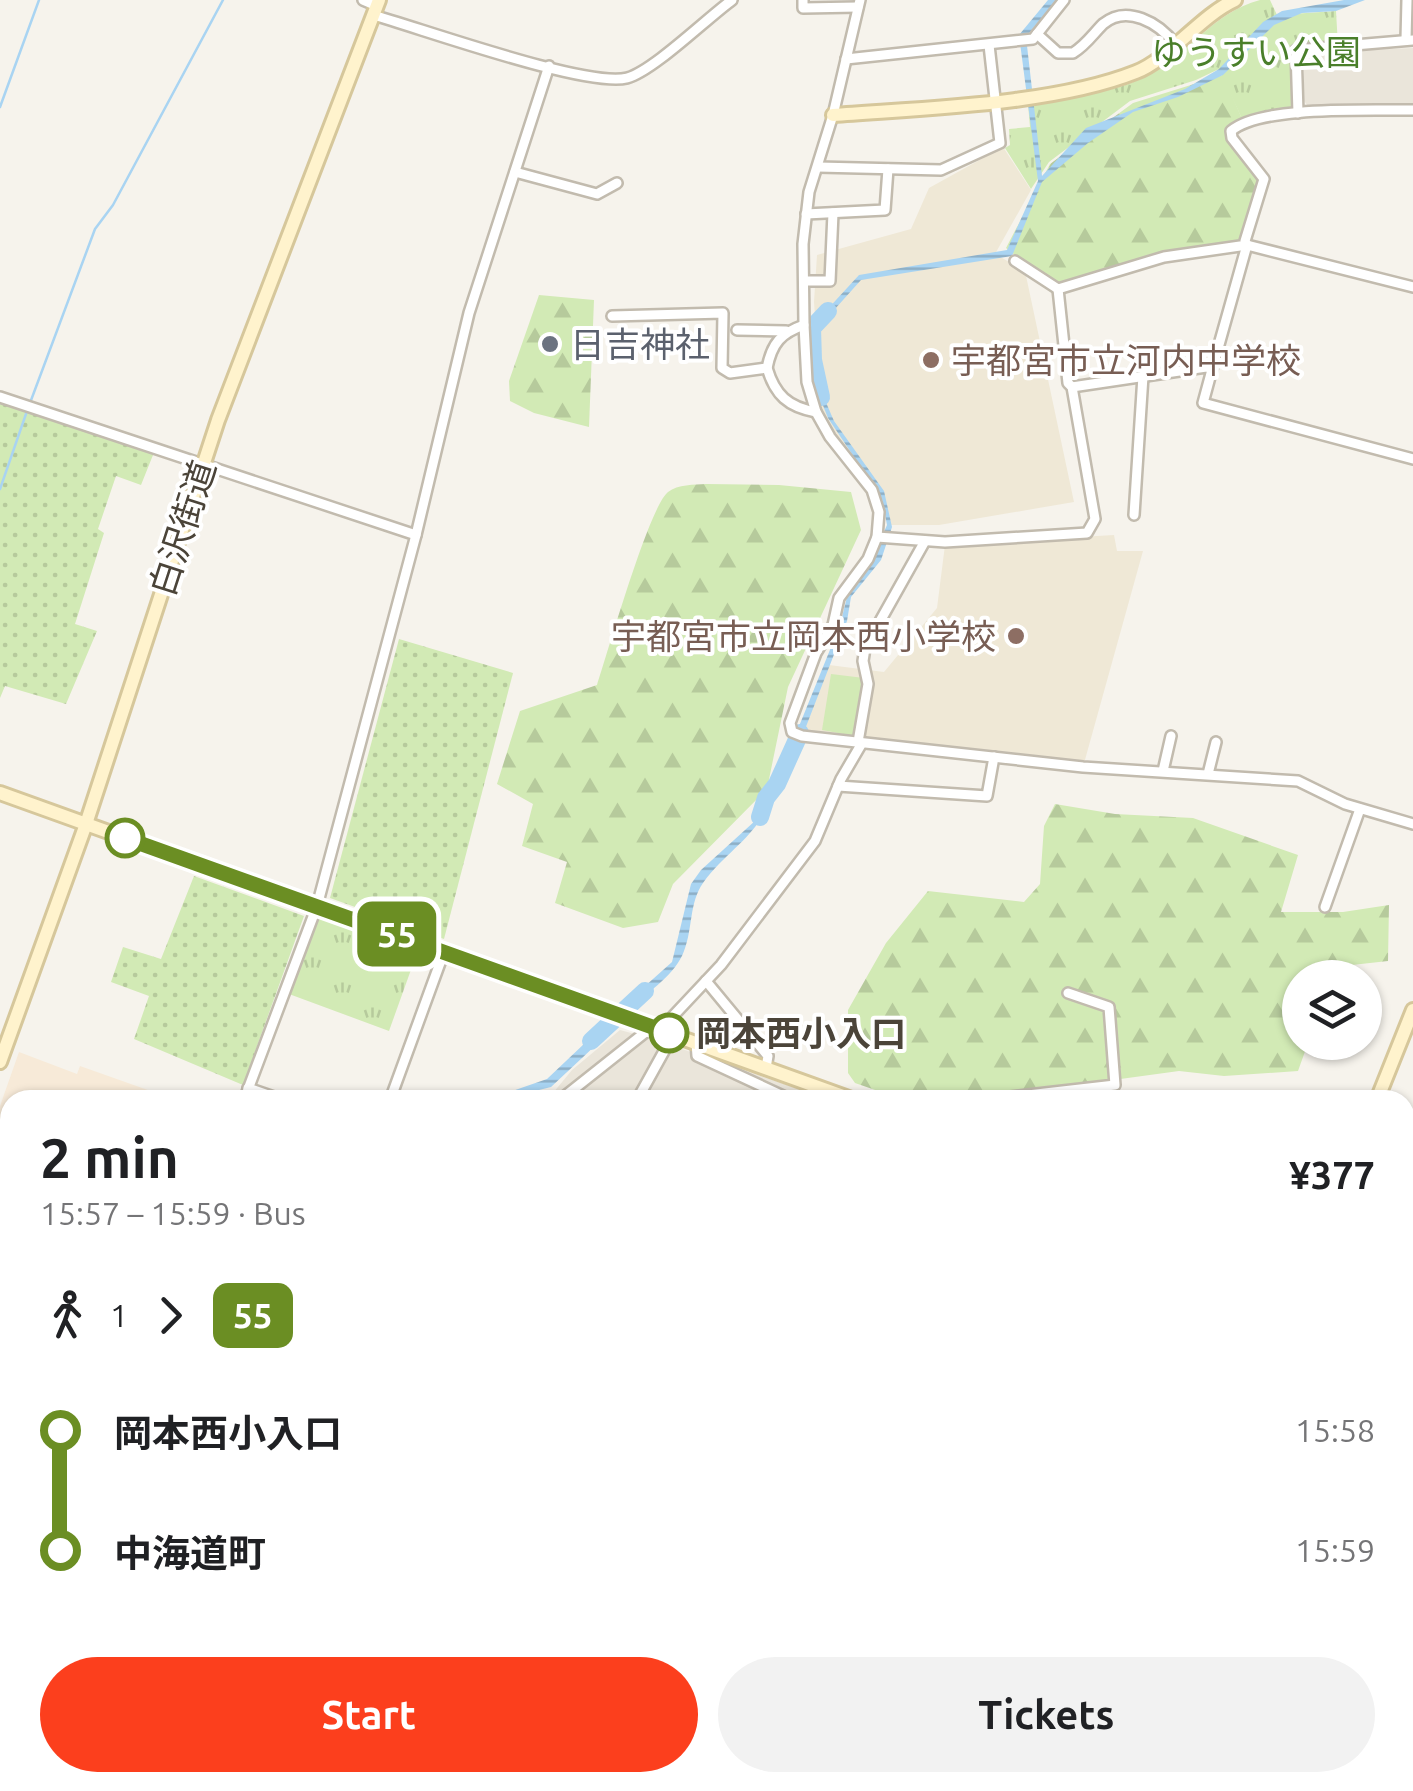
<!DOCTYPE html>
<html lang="en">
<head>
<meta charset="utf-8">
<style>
	:root { --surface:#fff; --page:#f2f2f2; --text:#202124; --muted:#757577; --accent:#fc3f1d }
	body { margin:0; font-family:Ubuntu,"Noto Sans JP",sans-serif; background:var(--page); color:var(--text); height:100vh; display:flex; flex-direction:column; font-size:38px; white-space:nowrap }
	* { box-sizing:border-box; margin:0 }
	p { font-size:32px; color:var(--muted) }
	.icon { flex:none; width:55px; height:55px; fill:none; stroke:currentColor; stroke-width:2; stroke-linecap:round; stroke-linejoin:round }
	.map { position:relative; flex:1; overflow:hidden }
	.drawer { position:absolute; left:0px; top:1090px; width:1415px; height:702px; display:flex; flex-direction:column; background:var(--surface); border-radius:30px 30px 0 0; box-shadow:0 2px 8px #0004 }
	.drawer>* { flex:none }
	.badge { padding:0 20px; border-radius:15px; font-size:35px; line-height:65px }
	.tools { position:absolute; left:1282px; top:960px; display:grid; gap:20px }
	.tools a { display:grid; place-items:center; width:100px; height:100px; border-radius:50%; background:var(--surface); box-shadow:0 2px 8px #0004; font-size:50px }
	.map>.badge { position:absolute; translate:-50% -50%; box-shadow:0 0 0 5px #fff }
	.legs { display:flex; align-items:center; gap:15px; height:110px; padding:0 40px; font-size:32px }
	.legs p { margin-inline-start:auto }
	.headline { display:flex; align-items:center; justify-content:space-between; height:170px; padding:0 40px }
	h1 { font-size:55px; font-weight:700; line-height:75px }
	.button { display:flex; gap:20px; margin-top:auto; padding:20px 40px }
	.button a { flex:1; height:115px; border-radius:60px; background:var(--accent); color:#fff; font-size:40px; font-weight:700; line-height:115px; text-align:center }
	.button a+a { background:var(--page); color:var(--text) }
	ul { padding:0 40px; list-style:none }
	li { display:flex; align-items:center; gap:35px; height:120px; font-size:38px }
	li i { display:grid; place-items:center; width:15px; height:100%; margin:0 12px; background:currentColor }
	li i::after { content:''; width:25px; height:25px; margin:-12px; border:8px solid; border-radius:50%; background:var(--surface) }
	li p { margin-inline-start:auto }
	li:first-child i { background:linear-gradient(#0000 50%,currentColor 0) }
	li:last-child i { background:linear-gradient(currentColor 50%,#0000 0) }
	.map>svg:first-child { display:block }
	.residential { fill:#eae5da }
	.commercial { fill:#f7ead8 }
	.education { fill:#efe8d6 }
	.grass { fill:url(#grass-dots) }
	.forest { fill:url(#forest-firs) }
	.park { fill:url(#park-tufts) }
	.garden { fill:#d2eab5 }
	.water { fill:url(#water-rules) }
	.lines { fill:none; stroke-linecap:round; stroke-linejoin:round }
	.stream { stroke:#a9d4f2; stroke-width:2.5 }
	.river { stroke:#a9d4f2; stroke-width:18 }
	.street-casing { stroke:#c2bbae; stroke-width:14 }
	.secondary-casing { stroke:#d6c79b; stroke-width:18 }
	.street { stroke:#fff; stroke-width:9 }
	.secondary { stroke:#fff3cd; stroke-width:12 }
	.line-1-casing { stroke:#fff; stroke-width:22 }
	.line-1 { stroke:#6b8e23; stroke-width:15 }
	.worship-dot { fill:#6b7280; stroke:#fff; stroke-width:4 }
	.education-dot { fill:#8d6e63; stroke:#fff; stroke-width:4 }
	.stop-1-dot { fill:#fff; stroke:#6b8e23; stroke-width:5 }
	.labels { text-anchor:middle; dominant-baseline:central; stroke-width:8; stroke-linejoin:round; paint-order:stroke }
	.park-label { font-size:35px; fill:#4a7f2a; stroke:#fff }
	.worship-label { font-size:35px; fill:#5b616d; stroke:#fff; text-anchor:start }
	.education-label { font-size:35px; fill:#785e54; stroke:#fff; text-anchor:start }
	.street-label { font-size:35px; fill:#4b4439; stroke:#fff }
	.stop-label { font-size:35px; font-weight:bold; fill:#4b4439; stroke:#fff; text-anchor:start }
</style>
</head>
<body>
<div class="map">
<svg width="1413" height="1791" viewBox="0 0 1413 1791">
	<defs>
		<pattern id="grass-dots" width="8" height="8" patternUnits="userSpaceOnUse" patternTransform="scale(2.5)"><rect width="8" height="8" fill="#d2eab5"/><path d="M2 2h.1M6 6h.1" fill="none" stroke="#b6ca9c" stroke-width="1.8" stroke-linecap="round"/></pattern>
		<pattern id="forest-firs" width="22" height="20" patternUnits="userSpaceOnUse" patternTransform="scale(2.5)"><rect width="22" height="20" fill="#d2eab5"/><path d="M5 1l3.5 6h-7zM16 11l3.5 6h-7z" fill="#b6ca9c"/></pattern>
		<pattern id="park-tufts" width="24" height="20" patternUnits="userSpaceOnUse" patternTransform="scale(2.5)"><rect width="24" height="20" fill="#d2eab5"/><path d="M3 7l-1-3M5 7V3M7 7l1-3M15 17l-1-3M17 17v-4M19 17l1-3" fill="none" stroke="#b6ca9c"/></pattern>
		<pattern id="water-rules" width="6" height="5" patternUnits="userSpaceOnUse" patternTransform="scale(2.5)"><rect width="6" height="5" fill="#a9d4f2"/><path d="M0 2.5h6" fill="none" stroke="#8caec5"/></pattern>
	</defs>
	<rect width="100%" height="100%" fill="#f6f3ec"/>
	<g class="residential">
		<polygon points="1413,48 1413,105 1308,106 1304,101 1304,53"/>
		<polygon points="620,1030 653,1039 830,1100 511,1100 553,1093 572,1070"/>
		<polygon points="998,1782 1309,1783 1302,1791 993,1791"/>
		<polygon points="344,1783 918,1783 913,1791 344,1791"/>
	</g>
	<polygon class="commercial" points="19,1052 77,1074 80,1066 176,1100 10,1100 10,1147 0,1143 0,1106"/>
	<g class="education">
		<polygon points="1003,147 1031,190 995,254 1025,271 1074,502 939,525 889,525 882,492 822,417 814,302 817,255 911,229 929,188"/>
		<polygon points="1114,535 1117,551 1143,551 1083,767 802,736 829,665 884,672 937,608 945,545"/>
		<polygon points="10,1700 10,1782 147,1783 142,1791 0,1791 0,1720"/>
		<polygon points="1405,1715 1413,1715 1413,1791 1316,1791 1323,1783 1405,1782"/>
	</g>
	<g class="grass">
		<polygon points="0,404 155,450 141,485 116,476 98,529 104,533 75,624 97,631 66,704 5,686 0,698"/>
		<polygon points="399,639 513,673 444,939 330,898"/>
		<polygon points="194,876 304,916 243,1085 134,1039 149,996 111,982 123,947 161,959"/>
		<polygon points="1409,1354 1413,1355 1413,1607 1405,1605 1405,1368"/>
	</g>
	<g class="forest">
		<polygon points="1223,75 1243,121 1232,131 1264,179 1241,244 1164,257 1058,289 1006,248 1050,164 1133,103"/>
		<polygon points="539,295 594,300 589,427 534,413 510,401 509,381"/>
		<path d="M706,484L779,485L851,492L861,530L788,687L767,789L673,884L658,922L623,928L555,903L567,862L522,846L533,804L497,784L520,711L597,685C608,652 649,507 668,492C678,484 694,485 706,484Z"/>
		<polygon points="1055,804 1115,814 1193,818 1298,855 1281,912 1343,912 1389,905 1388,961 1334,967 1330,977 1300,978 1300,1042 1308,1043 1298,1071 1224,1076 1179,1071 966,1100 904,1100 855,1083 848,1073 848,1010 886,943 928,891 1024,902 1040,884 1044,826"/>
		<polygon points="149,1782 334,1782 334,1791 145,1791"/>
	</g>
	<g class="park">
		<path d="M1260,0H1270L1277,15L1336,11L1338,46L1296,50L1298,113L1243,121L1219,69L1196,80L1130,101L1049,162L1031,189L1005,148L1010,145L1009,129L1030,127L1028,104C1065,99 1108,94 1143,78C1186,58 1211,13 1260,0Z"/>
		<polygon points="320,916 417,953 389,1031 289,994"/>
	</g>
	<polygon class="garden" points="831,674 864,678 854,736 822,730"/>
	<g class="water">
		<polygon points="1048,0 1056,0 1026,37 1042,176 1086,128 1185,89 1219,69 1263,22 1282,11 1344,0 1365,0 1336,11 1302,13 1274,25 1223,75 1178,97 1133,112 1088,143 1042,182 1012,256 861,280 817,329 818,384 834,421 884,491 892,527 881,560 851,597 847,621 795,755 789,751 840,625 849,589 869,566 887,525 882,499 828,418 816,388 813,325 859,275 1007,250 1038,181 1019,35"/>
		<path d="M765,795L772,798C755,839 727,850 703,883C689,903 693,928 684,951C676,974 649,991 631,1008L625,1004L672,962L691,884L701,870L756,820Z"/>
		<polygon points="604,1025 613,1029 551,1087 499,1100 504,1094 547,1079"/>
	</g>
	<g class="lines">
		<g class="stream">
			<polyline points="0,107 39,0"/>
			<polyline points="30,403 95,229 113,205 223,0"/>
			<polyline points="0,489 27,411"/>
		</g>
		<g class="river">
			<polyline points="821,397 813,360 812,328 828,311"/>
			<polyline points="760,817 766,798 777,784 800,733"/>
			<polyline points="591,1041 645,991"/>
		</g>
		<g class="street-casing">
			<g id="street">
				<polyline points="363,0 377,6"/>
				<polyline points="803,0 803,8 858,7"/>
				<polyline points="860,0 833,115 809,192 803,244 804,325 807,382 816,412 830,437 872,490 879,512 877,537 868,559 839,598 833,625 816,653 790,723 792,732 802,736 1083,767 1298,781 1345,804 1413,824"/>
				<path d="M373,15C423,29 587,88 627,78C653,71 706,19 732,0"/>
				<path d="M1037,34L1058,53H1073C1086,45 1093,34 1103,24C1127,4 1159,23 1175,44"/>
				<polyline points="1406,39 1407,0"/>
				<polyline points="846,59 1033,39 1064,0"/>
				<polyline points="1298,113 1296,50 1413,40"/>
				<polyline points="818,167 941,170 1000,143 989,45"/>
				<polyline points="515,172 597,194 617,183"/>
				<polyline points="806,214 885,210 888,169"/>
				<path d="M1015,261L1058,289L1164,257L1247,245L1245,241L1264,179L1232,138L1231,131C1261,105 1371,111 1413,110"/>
				<polyline points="804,281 830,281 833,213"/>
				<path d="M612,316L723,313L722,368L730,373L767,368C775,395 788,407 816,412"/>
				<polyline points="737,330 786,331"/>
				<polyline points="1213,366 1247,245 1413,287"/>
				<path d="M767,368C772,343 781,333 804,325"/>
				<polyline points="1072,387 1213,366 1203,403 1413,459"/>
				<polyline points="0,397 416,535 317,906 244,1100"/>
				<polyline points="1134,515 1143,376"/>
				<polyline points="416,535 469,313 549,66"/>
				<polyline points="877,537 945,542 1087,533 1095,519 1072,387 1068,383 1058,289"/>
				<polyline points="858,742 868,684 863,661 865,648 925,541"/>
				<polyline points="1163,771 1171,736"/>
				<polyline points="1208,774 1216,742"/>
				<polyline points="838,786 987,796 994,757"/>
				<polyline points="1325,907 1360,809"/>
				<polyline points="706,981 768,1056 766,1068"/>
				<polyline points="660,1030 721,965 815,841 841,779 862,743"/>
				<polyline points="696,1043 697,1056 792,1100"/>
				<polyline points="248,1088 283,1100"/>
				<polyline points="390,1100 444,952"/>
				<polyline points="560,1100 652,1027"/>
				<polyline points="637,1100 673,1035"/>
				<polyline points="984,1100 1115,1085 1109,1007 1068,993"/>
				<polyline points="1405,1342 1413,1319"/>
				<polyline points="1405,1675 1413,1666"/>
				<polyline points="0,1715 10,1694"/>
				<polyline points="367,1782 368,1791"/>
				<polyline points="435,1782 455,1791"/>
				<polyline points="1116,1782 1144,1791"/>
				<polyline points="488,1791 492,1782"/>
				<polyline points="544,1791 548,1782"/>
				<polyline points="667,1791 671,1782"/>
				<polyline points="725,1791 729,1782"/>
				<polyline points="784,1791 787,1782"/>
				<polyline points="851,1791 855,1782"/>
				<polyline points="909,1791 914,1782"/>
				<polyline points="1063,1791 1068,1782"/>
				<polyline points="1307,1791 1314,1782"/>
			</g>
		</g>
		<g class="secondary-casing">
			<g id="secondary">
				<path d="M833,115C923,108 1053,105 1136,72C1168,60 1200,16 1235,0"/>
				<polyline points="0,793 854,1100"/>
				<polyline points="0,1062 86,824 218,420 379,0"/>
				<polyline points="1377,1100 1413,1010"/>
				<polyline points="1405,1298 1413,1301"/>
				<polyline points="0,1647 10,1650"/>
				<polyline points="605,1791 608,1782"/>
				<polyline points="984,1791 989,1782"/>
			</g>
		</g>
		<use href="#street" class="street"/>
		<use href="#secondary" class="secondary"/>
	</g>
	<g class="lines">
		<g class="line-1-casing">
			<polyline id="line-1" points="125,838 669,1033"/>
		</g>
		<use href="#line-1" class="line-1"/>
	</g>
	<circle class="worship-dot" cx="550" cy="344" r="10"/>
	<g class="education-dot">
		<circle cx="931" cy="360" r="10"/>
		<circle cx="1016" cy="636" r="10"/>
	</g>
	<g class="stop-1-dot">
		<circle cx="125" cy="838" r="18"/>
		<circle cx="669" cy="1033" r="18"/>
	</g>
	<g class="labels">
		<g class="park-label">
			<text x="1256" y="52">ゆうすい公園</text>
		</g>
		<g class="worship-label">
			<text x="570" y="344">日吉神社</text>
		</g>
		<g class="education-label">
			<text x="951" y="360">宇都宮市立河内中学校</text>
			<text x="996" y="636" text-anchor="end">宇都宮市立岡本西小学校</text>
		</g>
		<g class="street-label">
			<text transform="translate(182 528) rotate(-72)">白沢街道</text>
		</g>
		<g class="stop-label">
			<text x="696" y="1033">岡本西小入口</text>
		</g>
	</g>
</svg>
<div class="tools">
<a><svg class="icon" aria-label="layers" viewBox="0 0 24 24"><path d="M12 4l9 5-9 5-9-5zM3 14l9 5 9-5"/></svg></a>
</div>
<b class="badge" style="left:397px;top:934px;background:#6b8e23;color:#fff">55</b>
<section class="drawer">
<div class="headline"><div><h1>2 min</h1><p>15:57 – 15:59 · Bus</p></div><b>¥377</b></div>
<div class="legs"><svg class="icon" aria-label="walk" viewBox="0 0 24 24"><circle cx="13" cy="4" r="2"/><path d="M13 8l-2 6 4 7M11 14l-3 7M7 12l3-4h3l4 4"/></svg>1<svg class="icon" aria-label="forward" viewBox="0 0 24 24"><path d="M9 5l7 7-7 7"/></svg><b class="badge" style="background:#6b8e23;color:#fff">55</b></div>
<ul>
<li><i style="color:#6b8e23"></i><b>岡本西小入口</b><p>15:58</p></li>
<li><i style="color:#6b8e23"></i><b>中海道町</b><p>15:59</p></li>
</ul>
<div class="button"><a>Start</a><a>Tickets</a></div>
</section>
</div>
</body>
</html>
